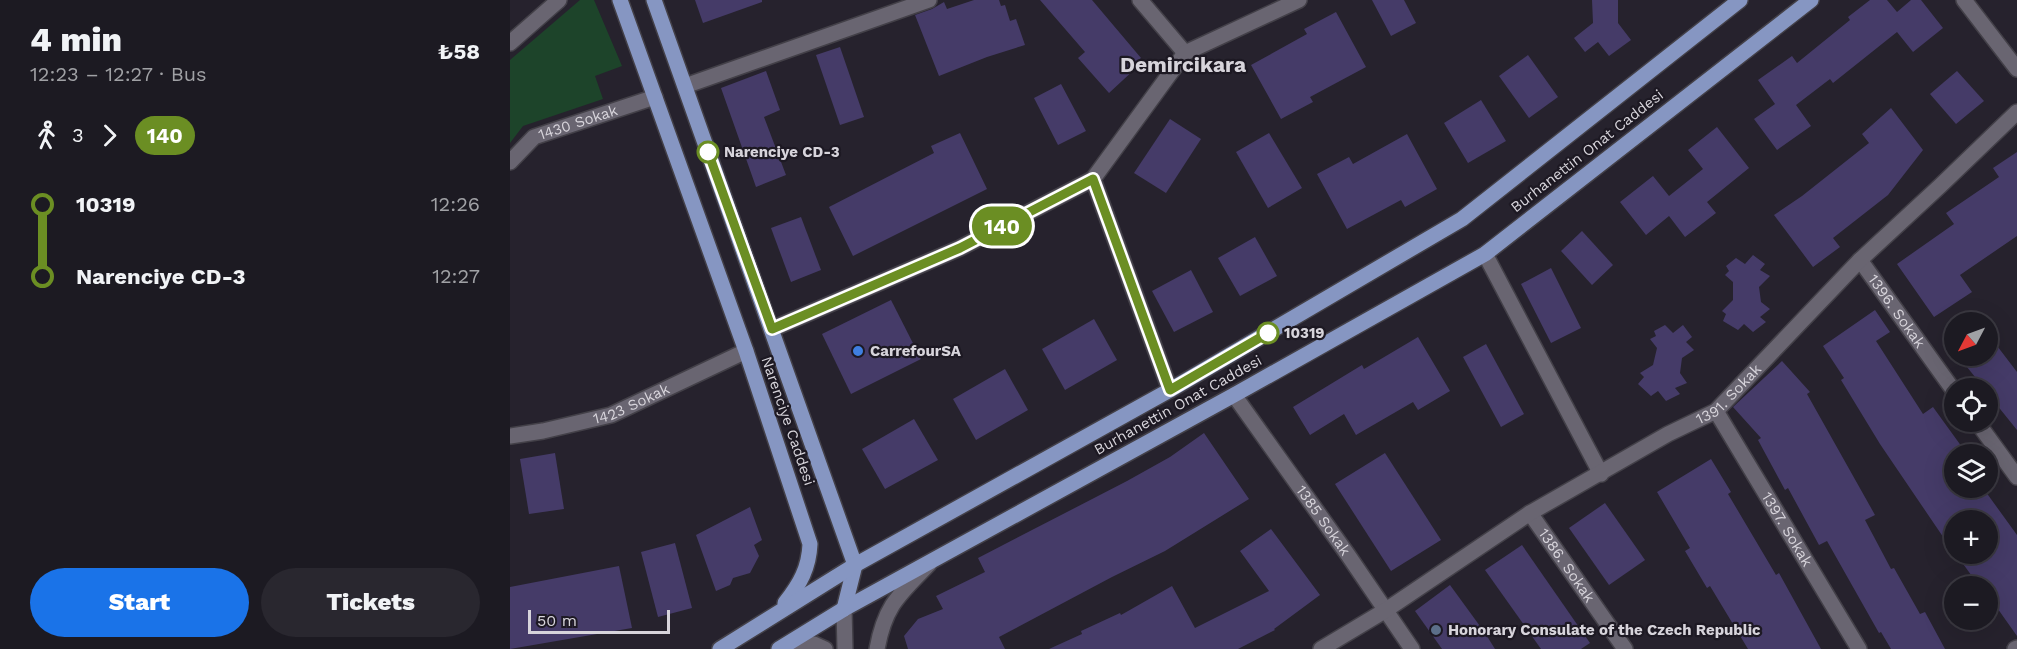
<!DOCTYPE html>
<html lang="en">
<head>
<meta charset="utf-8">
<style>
	:root { --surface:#1c1a22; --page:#29272f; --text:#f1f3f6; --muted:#a0a1a5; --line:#3a3840; --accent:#1a73e8 }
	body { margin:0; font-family:"Work Sans",sans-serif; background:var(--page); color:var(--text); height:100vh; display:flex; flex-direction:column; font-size:22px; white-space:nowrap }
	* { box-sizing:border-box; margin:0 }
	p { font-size:20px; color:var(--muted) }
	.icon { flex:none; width:33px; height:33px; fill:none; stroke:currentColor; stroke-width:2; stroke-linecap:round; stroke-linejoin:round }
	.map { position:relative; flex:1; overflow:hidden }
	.drawer { display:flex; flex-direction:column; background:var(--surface); width:510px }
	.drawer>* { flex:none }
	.badge { padding:0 12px; border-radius:20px; font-size:21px; line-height:39px }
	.needle { width:39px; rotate:229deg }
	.fabs { position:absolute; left:1434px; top:312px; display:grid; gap:12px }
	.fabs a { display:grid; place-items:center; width:54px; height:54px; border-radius:50%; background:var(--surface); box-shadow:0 6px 24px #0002,0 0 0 2px var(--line); font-size:30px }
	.scale { position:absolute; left:18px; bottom:15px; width:142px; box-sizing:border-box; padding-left:6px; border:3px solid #d7d4db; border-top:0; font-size:16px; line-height:21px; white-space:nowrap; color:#d7d4db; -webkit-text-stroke:4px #1d1923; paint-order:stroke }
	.map>.badge { position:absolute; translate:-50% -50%; box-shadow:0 0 0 3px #fff }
	.legs { display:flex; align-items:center; gap:9px; height:66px; padding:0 30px; font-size:20px }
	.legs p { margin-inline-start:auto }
	.overview { display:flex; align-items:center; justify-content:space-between; height:102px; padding:0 30px }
	h1 { font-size:33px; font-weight:800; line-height:45px }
	.action { display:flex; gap:12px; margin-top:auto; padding:12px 30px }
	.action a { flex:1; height:69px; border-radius:36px; background:var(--accent); color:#fff; font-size:24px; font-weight:800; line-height:69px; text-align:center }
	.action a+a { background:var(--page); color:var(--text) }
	ul { padding:0 30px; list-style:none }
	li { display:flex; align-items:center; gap:21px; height:72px; font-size:22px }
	li i { display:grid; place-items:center; width:9px; height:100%; margin:0 8px; background:currentColor }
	li i::after { content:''; width:15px; height:15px; margin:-8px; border:4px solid; border-radius:50%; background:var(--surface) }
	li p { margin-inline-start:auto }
	li:first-child i { background:linear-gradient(#0000 50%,currentColor 0) }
	li:last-child i { background:linear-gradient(currentColor 50%,#0000 0) }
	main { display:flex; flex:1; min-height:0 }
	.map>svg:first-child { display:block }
	.green { fill:#1d442a }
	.building { fill:#453b68 }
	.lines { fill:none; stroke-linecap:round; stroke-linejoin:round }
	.minor-casing { stroke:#434048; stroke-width:18 }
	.major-casing { stroke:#434048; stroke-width:18 }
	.minor { stroke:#696571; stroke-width:15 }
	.major { stroke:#8696c2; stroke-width:15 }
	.line-1-casing { stroke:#fff; stroke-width:14 }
	.line-1 { stroke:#6b8e23; stroke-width:9 }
	.stop-1-dot { fill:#fff; stroke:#6b8e23; stroke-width:3 }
	.shop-dot { fill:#3f7fe0; stroke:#1d1923; stroke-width:2 }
	.service-dot { fill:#5c6f8a; stroke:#1d1923; stroke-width:2 }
	.labels { text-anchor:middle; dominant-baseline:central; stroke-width:4.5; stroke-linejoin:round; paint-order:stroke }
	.street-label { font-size:15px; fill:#d7d4db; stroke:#1d1923 }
	.stop-label { font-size:15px; font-weight:bold; fill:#d7d4db; stroke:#1d1923; text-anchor:start }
	.poi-label { font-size:15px; font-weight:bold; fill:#d7d4db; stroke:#1d1923; text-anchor:start }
	.district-label { font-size:21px; font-weight:bold; fill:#d7d4db; stroke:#1d1923 }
</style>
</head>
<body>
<main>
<section class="drawer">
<div class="overview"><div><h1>4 min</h1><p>12:23 – 12:27 · Bus</p></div><b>₺58</b></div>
<div class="legs"><svg class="icon" aria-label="walk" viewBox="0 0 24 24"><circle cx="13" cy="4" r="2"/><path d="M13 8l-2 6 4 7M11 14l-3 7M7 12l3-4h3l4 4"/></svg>3<svg class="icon" aria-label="forward" viewBox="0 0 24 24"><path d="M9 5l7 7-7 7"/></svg><b class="badge" style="background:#6b8e23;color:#fff">140</b></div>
<ul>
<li><i style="color:#6b8e23"></i><b>10319</b><p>12:26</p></li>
<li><i style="color:#6b8e23"></i><b>Narenciye CD-3</b><p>12:27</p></li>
</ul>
<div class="action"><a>Start</a><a>Tickets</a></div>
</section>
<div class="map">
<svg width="1507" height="649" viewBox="0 0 1507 649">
	<rect width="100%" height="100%" fill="#26222d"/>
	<polygon class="green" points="70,0 84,0 112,66 85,76 93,99 13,126 0,143 0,60"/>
	<g class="building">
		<polygon points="185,0 252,0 252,2 193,23"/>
		<polygon points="464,0 489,0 491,6 495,5 500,21 506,19 515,45 477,57 429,76 405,15 422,9 434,2 437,9"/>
		<polygon points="530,0 582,0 631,58 623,65 626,68 599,93 568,58 575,52"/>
		<polygon points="862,0 894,0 906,23 881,36"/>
		<polygon points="1082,0 1108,0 1108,23 1121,40 1099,56 1088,42 1075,52 1064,38 1083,23"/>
		<polygon points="1360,0 1377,0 1387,12 1401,0 1411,0 1433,28 1403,52 1387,32 1323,83 1320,79 1286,105 1301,126 1267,150 1244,119 1265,104 1248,80 1282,56 1287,63 1340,20 1338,17"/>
		<polygon points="826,12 856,67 800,97 803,102 771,119 741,65 797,34 794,29"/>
		<polygon points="330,47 354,117 330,125 306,55"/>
		<polygon points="1018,55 1048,97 1019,118 989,76"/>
		<polygon points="256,71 270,110 254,117 276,175 246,187 211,88"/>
		<polygon points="1447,71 1474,101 1446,124 1420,94"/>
		<polygon points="551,84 576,131 548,145 524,98"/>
		<polygon points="971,100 996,141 958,163 934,123"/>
		<polygon points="1381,108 1413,150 1378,195 1323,238 1330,247 1303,267 1264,215 1292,196 1359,143 1352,134"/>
		<polygon points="660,119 691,139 656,193 624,173"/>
		<polygon points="1207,127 1239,168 1197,202 1206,213 1175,237 1159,216 1136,235 1110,202 1143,176 1159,196 1193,169 1178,150"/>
		<polygon points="450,133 477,189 343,256 319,207 424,153 421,146"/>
		<polygon points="759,133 792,188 758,208 726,152"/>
		<polygon points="897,134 927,189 895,207 891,200 837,229 807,174 839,157 843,164"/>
		<polygon points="1507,152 1507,236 1450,275 1462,292 1424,317 1387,264 1444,224 1436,213 1489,177 1483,168"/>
		<polygon points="291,217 311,270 281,282 261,228"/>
		<polygon points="1072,231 1103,265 1082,285 1051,251"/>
		<polygon points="745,237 767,276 730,296 708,258"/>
		<polygon points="1243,255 1255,264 1250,270 1260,276 1249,287 1251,302 1260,309 1250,317 1256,322 1243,332 1234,324 1228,330 1213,321 1216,314 1212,311 1223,300 1223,282 1215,275 1219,271 1216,266 1226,258 1235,264"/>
		<polygon points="1041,268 1071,328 1041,343 1011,284"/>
		<polygon points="681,270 703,312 664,332 642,291"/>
		<polygon points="381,300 411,359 341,394 312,334"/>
		<polygon points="1365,310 1380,332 1366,341 1413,414 1423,407 1457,454 1444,454 1444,488 1473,488 1507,535 1507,636 1478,595 1478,586 1469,586 1446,554 1478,554 1478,520 1444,520 1444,553 1370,444 1331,380 1334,378 1313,346"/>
		<polygon points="584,319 607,360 555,390 532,349"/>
		<polygon points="1155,325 1163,333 1173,325 1182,337 1176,342 1184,350 1172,358 1170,373 1177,383 1165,388 1170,394 1156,401 1148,391 1141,396 1128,384 1134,377 1130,373 1143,365 1147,348 1140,339 1146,336 1144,331"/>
		<polygon points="1478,334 1507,372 1507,430 1478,394 1478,388 1474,388 1448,356 1478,356"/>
		<polygon points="908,337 940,391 908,410 903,402 846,435 834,414 800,435 783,407 852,365 854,369"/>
		<polygon points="976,344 1014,414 991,427 953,357"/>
		<polygon points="1272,361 1300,392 1297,394 1365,515 1355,520 1381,569 1384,568 1410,614 1415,612 1435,649 1381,649 1371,632 1369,633 1317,541 1309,545 1278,488 1275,490 1248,440 1251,438 1223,407"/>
		<polygon points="495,369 518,410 466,440 443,399"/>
		<polygon points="404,419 428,460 375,489 352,449"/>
		<polygon points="694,433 739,499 655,551 602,577 489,637 495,649 398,649 394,636 408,619 433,609 426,596 475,572 468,558 617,481 660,457"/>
		<polygon points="45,453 54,509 19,514 10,459"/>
		<polygon points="875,453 931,540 881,571 825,484"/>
		<polygon points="1201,459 1221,492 1218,494 1266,575 1269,573 1311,649 1238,649 1200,586 1197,588 1175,551 1180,548 1147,492"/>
		<polygon points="1095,503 1135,560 1099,585 1059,528"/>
		<polygon points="240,507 252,540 244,545 249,556 240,573 223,578 220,585 206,591 186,535"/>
		<polygon points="761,529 810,595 764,629 765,630 728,649 539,649 572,634 571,631 610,613 611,615 662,586 685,628 759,591 730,551"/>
		<polygon points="165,543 182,608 148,617 131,552"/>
		<polygon points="1012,545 1080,643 1071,649 1031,649 975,570"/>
		<polygon points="109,566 122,628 0,649 0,587"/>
		<polygon points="940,585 975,633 985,649 932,649 905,611"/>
	</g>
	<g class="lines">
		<g class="minor-casing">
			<g id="minor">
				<polyline points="630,0 675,53"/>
				<polyline points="1454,0 1507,69"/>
				<polyline points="0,43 49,0"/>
				<polyline points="175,86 419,0"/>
				<path id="s1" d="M0,162L24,137L145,97"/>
				<polyline points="583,179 660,390"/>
				<polyline points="975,254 1091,474"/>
				<path id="s2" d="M1350,260L1444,391"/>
				<polyline points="262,329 450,248 583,179 675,53 789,0"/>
				<path id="s3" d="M724,395L838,555L902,649"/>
				<path id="s4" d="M1206,411L1349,649"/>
				<polyline points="1467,422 1507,477"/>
				<path id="s5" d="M0,436L33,431L101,415L236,351"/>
				<path id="s6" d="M1020,513L1115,649"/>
				<polyline points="334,609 335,649"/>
				<polyline points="277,649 304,644 315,649"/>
				<path d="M367,649C375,605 389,595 419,564"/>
				<path id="s7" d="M811,649L876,610L1020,513L1158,434L1206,411L1350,260L1430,186L1507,112"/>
				<polyline points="1505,649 1507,648"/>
			</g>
		</g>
		<g class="major-casing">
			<g id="major">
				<path d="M110,0L236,351L300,544C299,568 290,584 275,603"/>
				<polyline points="144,0 345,565 334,609"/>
				<polyline points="210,649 345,565 660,390 952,219 1230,0"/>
				<polyline points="269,649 334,609 724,395 975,254 1301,0"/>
			</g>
		</g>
		<use href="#minor" class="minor"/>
		<use href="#major" class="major"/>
	</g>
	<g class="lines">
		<g class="line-1-casing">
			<polyline id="line-1" points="198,152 262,329 450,248 583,179 660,390 758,333"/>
		</g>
		<use href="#line-1" class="line-1"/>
	</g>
	<g class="stop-1-dot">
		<circle cx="198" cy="152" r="10"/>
		<circle cx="758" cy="333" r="10"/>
	</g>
	<circle class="shop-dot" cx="348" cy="351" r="6"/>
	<circle class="service-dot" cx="926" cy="630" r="6"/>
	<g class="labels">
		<g class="street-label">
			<text stroke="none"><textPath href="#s1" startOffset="81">1430 Sokak</textPath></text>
			<text transform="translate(1077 151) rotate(-38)">Burhanettin Onat Caddesi</text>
			<text stroke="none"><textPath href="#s2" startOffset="63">1396. Sokak</textPath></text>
			<text stroke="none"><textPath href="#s7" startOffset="482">1391. Sokak</textPath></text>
			<text stroke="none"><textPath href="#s5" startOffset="126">1423 Sokak</textPath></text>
			<text transform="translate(668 405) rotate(-29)">Burhanettin Onat Caddesi</text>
			<text transform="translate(278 421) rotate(71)">Narenciye Caddesi</text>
			<text stroke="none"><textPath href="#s3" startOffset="154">1385 Sokak</textPath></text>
			<text stroke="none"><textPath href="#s4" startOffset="138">1397. Sokak</textPath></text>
			<text stroke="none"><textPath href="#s6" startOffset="64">1386. Sokak</textPath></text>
		</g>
		<g class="stop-label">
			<text x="214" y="152">Narenciye CD-3</text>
			<text x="774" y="333">10319</text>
		</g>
		<g class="poi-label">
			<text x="360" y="351">CarrefourSA</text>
			<text x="938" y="630">Honorary Consulate of the Czech Republic</text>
		</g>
		<g class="district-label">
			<text x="673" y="64">Demircikara</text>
		</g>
	</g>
</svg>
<div class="fabs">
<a><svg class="needle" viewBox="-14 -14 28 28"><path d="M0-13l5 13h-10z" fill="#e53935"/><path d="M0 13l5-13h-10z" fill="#a0a1a5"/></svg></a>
<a><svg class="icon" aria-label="locate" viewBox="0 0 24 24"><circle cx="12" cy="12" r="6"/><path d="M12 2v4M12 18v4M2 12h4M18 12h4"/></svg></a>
<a><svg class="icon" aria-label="layers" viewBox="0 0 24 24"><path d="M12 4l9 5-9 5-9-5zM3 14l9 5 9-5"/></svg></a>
<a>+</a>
<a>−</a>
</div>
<div class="scale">50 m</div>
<b class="badge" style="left:492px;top:226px;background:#6b8e23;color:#fff">140</b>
</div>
</main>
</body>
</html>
